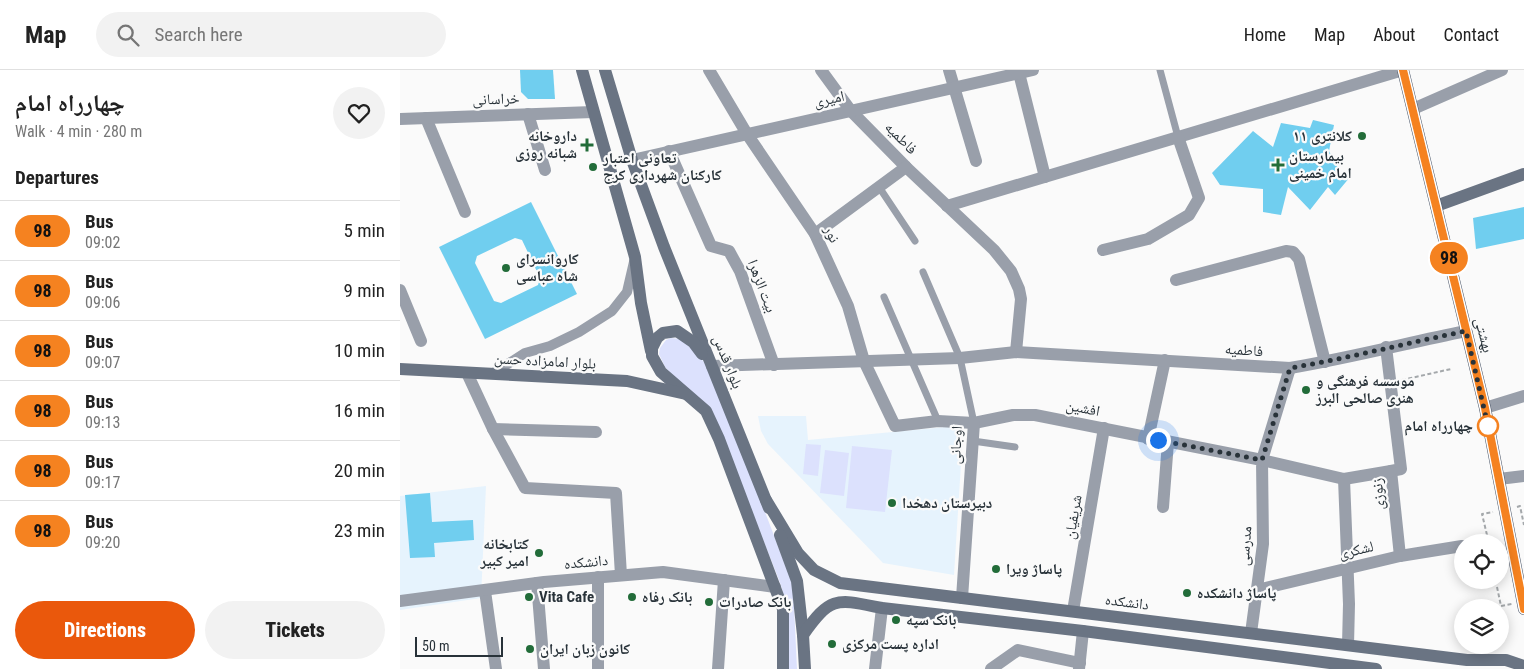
<!DOCTYPE html>
<html lang="en">
<head>
<meta charset="utf-8">
<style>
	:root { --surface:#fff; --page:#f2f2f2; --text:#222; --muted:#767676; --line:#e0e0e0; --accent:#ea580c }
	body { margin:0; font-family:"Roboto Condensed","Noto Naskh Arabic",sans-serif; background:var(--page); color:var(--text); height:100vh; display:flex; flex-direction:column; font-size:19px; white-space:nowrap }
	* { box-sizing:border-box; margin:0 }
	p { font-size:16px; color:var(--muted) }
	.icon { flex:none; width:28px; height:28px; fill:none; stroke:currentColor; stroke-width:2; stroke-linecap:round; stroke-linejoin:round }
	.map { position:relative; flex:1; overflow:hidden }
	.details { display:flex; flex-direction:column; background:var(--surface); width:400px }
	.details>* { flex:none }
	.badge { padding:0 10px; border-radius:16px; font-size:18px; line-height:32px }
	.buttons { position:absolute; left:1054px; top:464px; display:grid; gap:10px }
	.buttons a { display:grid; place-items:center; width:55px; height:55px; border-radius:50%; background:var(--surface); box-shadow:0 2px 12px #0003; font-size:25px }
	.scale { position:absolute; left:15px; bottom:12px; width:88px; box-sizing:border-box; padding-left:5px; border:2px solid #283239; border-top:0; font-size:14px; line-height:18px; white-space:nowrap; color:#283239; -webkit-text-stroke:4px #fafafa; paint-order:stroke }
	.you { position:absolute; width:25px; height:25px; margin:-12px; border:4px solid #fff; border-radius:50%; background:#1a73e8; box-shadow:0 0 0 8px #1a73e833 }
	.map>.badge { position:absolute; translate:-50% -50%; box-shadow:0 0 0 2px #fff }
	h2 { padding:0 15px; font-size:19px; line-height:45px }
	.round { display:grid; place-items:center; flex:none; width:52px; height:52px; border-radius:26px; background:var(--page) }
	.headline { display:flex; align-items:center; justify-content:space-between; height:85px; padding:0 15px }
	h1 { font-size:24px; font-weight:800; line-height:38px }
	.primary-button { display:flex; gap:10px; margin-top:auto; padding:10px 15px }
	.primary-button a { flex:1; height:58px; border-radius:30px; background:var(--accent); color:#fff; font-size:20px; font-weight:800; line-height:58px; text-align:center }
	.primary-button a+a { background:var(--page); color:var(--text) }
	ul { padding:0; list-style:none }
	li { display:flex; align-items:center; gap:15px; height:60px; padding:0 15px; border-top:1px solid var(--line) }
	li div { flex:1 }
	li b { display:block; font-size:19px }
	li em { font-style:normal }
	li .badge { min-width:55px; font-weight:700; text-align:center }
	header { display:flex; align-items:center; gap:30px; box-sizing:border-box; height:70px; padding:0 25px; background:var(--surface); border-bottom:1px solid var(--line) }
	header strong { font-size:24px }
	nav { display:flex; gap:28px; margin-inline-start:auto; font-size:18px }
	.search { width:350px; height:45px; background:var(--page); display:flex; align-items:center; gap:12px; box-sizing:border-box; padding:0 18px; border-radius:28px; color:var(--muted); font-size:19px }
	main { display:flex; flex:1; min-height:0 }
	.map>svg:first-child { display:block }
	.built { fill:#e6f3fd }
	.green { fill:#dce1fd }
	.building { fill:#70ceef; fill-rule:evenodd }
	.lines { fill:none; stroke-linecap:round; stroke-linejoin:round }
	.path { stroke:#a4a8ab; stroke-width:2; stroke-dasharray:4 2.5; stroke-linecap:butt }
	.service { stroke:#999faa; stroke-width:7 }
	.pedestrian { stroke:#999faa; stroke-width:10 }
	.minor { stroke:#999faa; stroke-width:12 }
	.tertiary { stroke:#999faa; stroke-width:12 }
	.secondary { stroke:#6a7483; stroke-width:12 }
	.primary { stroke:#4a5567; stroke-width:12 }
	.line-casing { stroke:#fff; stroke-width:11 }
	.line { stroke:#f58220; stroke-width:8 }
	.walk { stroke:#283239; stroke-width:5; stroke-dasharray:0 9 }
	.poi-dot { fill:#226c39; stroke:#fafafa; stroke-width:2 }
	.stop-dot { fill:#fff; stroke:#f58220; stroke-width:2.5 }
	.labels { text-anchor:middle; dominant-baseline:central; stroke-width:4.5; stroke-linejoin:round; paint-order:stroke }
	.street-label { font-size:15px; fill:#283239; stroke:#fafafa }
	.poi-label { font-size:15px; font-weight:bold; fill:#283239; stroke:#fafafa; text-anchor:start }
	.stop-label { font-size:15px; font-weight:bold; fill:#283239; stroke:#fafafa; text-anchor:end }
</style>
</head>
<body>
<header>
<strong>Map</strong>
<div class="search"><svg class="icon" aria-label="search" viewBox="0 0 24 24"><circle cx="10" cy="10" r="6"/><path d="M15 15l6 6"/></svg>Search here</div>
<nav><a>Home</a><a>Map</a><a>About</a><a>Contact</a></nav>
</header>
<main>
<section class="details">
<div class="headline"><div><h1>چهارراه امام</h1><p>Walk · 4 min · 280 m</p></div><a class="round"><svg class="icon" aria-label="heart" viewBox="0 0 24 24"><path d="M12 20l-8-8c-3-5 5-10 8-4 3-6 11-1 8 4z"/></svg></a></div>
<h2>Departures</h2>
<ul>
<li><span class="badge" style="background:#f58220;color:#111">98</span><div><b>Bus</b><p>09:02</p></div><em>5 min</em></li>
<li><span class="badge" style="background:#f58220;color:#111">98</span><div><b>Bus</b><p>09:06</p></div><em>9 min</em></li>
<li><span class="badge" style="background:#f58220;color:#111">98</span><div><b>Bus</b><p>09:07</p></div><em>10 min</em></li>
<li><span class="badge" style="background:#f58220;color:#111">98</span><div><b>Bus</b><p>09:13</p></div><em>16 min</em></li>
<li><span class="badge" style="background:#f58220;color:#111">98</span><div><b>Bus</b><p>09:17</p></div><em>20 min</em></li>
<li><span class="badge" style="background:#f58220;color:#111">98</span><div><b>Bus</b><p>09:20</p></div><em>23 min</em></li>
</ul>
<div class="primary-button"><a>Directions</a><a>Tickets</a></div>
</section>
<div class="map">
<svg width="1124" height="599" viewBox="0 0 1124 599">
	<rect width="100%" height="100%" fill="#fafafa"/>
	<g class="built">
		<polygon points="358,346 406,346 408,370 556,356 563,362 554,505 483,493 368,374 361,361"/>
		<polygon points="86,416 81,528 0,540 0,426"/>
	</g>
	<g class="green">
		<polygon points="271,268 281,269 294,281 304,292 332,356 383,489 393,515 397,599 387,599 388,538 379,510 317,354 265,297 259,284 260,278 266,270"/>
		<polygon points="406,374 421,375 418,406 403,404"/>
		<polygon points="452,376 492,380 485,442 446,438"/>
		<polygon points="425,380 449,383 444,426 420,423"/>
	</g>
	<g class="building">
		<polygon points="120,0 153,0 155,29 128,29 121,22"/>
		<polygon points="913,50 934,55 929,81 940,101 950,107 935,125 928,117 910,140 888,117 881,145 863,142 863,119 820,115 812,103 853,61 873,77 881,53 910,58"/>
		<path d="M131,132L177,224L85,269L39,177ZM115,168L122,170L140,208L138,215L101,233L94,231L75,193L77,186Z"/>
		<polygon points="1124,137 1124,169 1076,179 1073,148"/>
		<polygon points="30,423 32,452 73,450 74,470 34,473 35,487 10,488 5,425"/>
	</g>
	<g class="lines">
		<g class="path">
			<polyline points="1002,310 1051,299"/>
			<polyline points="1117,437 1120,436 1124,455"/>
			<polyline points="1087,465 1082,444 1093,442"/>
			<polyline points="1097,517 1101,536 1112,534"/>
		</g>
		<g class="service">
			<polyline points="760,0 778,67"/>
			<polyline points="479,117 515,171"/>
			<polyline points="523,202 560,288 574,353"/>
			<polyline points="484,227 538,351"/>
			<polyline points="573,371 615,377"/>
		</g>
		<polyline class="pedestrian" points="92,304 125,283 150,276 179,262 212,241 227,222 234,192"/>
		<g class="minor">
			<polyline points="309,0 347,64 415,164 448,236 464,291 495,356 538,351 574,353 613,345 635,345 862,390 863,474 851,563"/>
			<polyline points="421,0 451,41 506,97 594,180 611,201 619,219 621,229 616,282"/>
			<polyline points="549,0 576,91"/>
			<polyline points="619,3 645,107"/>
			<polyline points="128,44 145,100"/>
			<polyline points="26,48 65,142"/>
			<polyline points="0,49 193,42"/>
			<polyline points="269,81 311,176 329,181 340,201 374,295"/>
			<polyline points="547,136 1003,0"/>
			<polyline points="415,164 506,97"/>
			<polyline points="703,180 748,169 789,145 799,128 778,67"/>
			<polyline points="776,210 886,181 893,182 899,189 925,292"/>
			<polyline points="0,220 21,271"/>
			<polyline points="986,277 1001,399 991,401 1000,486"/>
			<polyline points="890,298 862,390 944,409 991,401"/>
			<polyline points="67,303 93,359 125,418 216,423 221,505"/>
			<polyline points="93,359 196,362"/>
			<polyline points="748,369 765,290"/>
			<polyline points="944,409 949,534 948,575"/>
			<polyline points="1099,409 1124,406"/>
			<polyline points="763,437 768,372"/>
			<polyline points="137,513 144,599"/>
			<polyline points="857,520 1000,486 1062,476"/>
			<polyline points="85,521 96,599"/>
			<polyline points="562,528 574,353"/>
			<polyline points="673,541 704,358"/>
			<polyline points="198,599 198,507"/>
			<polyline points="318,599 324,510"/>
			<polyline points="475,599 482,538"/>
			<polyline points="591,599 618,580 680,593"/>
			<polyline points="679,599 683,561"/>
		</g>
		<g class="tertiary">
			<polyline points="1013,39 1102,0"/>
			<polyline points="232,90 633,0"/>
			<path d="M312,296L560,288L616,282L890,298C949,288 1007,273 1066,261"/>
			<polyline points="1085,338 1124,326"/>
			<polyline points="0,531 144,512 263,502 375,517"/>
		</g>
		<g class="secondary">
			<polyline points="182,0 235,187 241,233 251,281"/>
			<polyline points="205,0 232,90 264,177 369,438"/>
			<polyline points="1036,136 1124,104"/>
			<polyline points="302,284 293,272 277,261 263,263 257,268 252,278 252,286 261,302 306,341 319,369 383,539 383,599"/>
			<polyline points="0,299 227,311 286,324"/>
			<polyline points="366,430 398,483 414,500 440,513 1067,590 1106,590 1124,596"/>
			<polyline points="380,465 397,511 403,565 405,599"/>
			<path d="M403,565C431,525 437,529 482,538L683,561L976,599"/>
		</g>
		<polyline class="primary" points="1003,0 1085,338 1124,539"/>
	</g>
	<g class="lines">
		<g class="line-casing">
			<polyline id="line" points="1003,0 1085,338 1124,539"/>
		</g>
		<use href="#line" class="line"/>
		<path class="walk" d="M758,370L862,390L890,298C949,288 1007,273 1066,261L1088,356"/>
	</g>
	<g class="poi-dot">
		<circle cx="962" cy="66" r="5"/>
		<path d="M184.5 67.5h5v5h5v5h-5v5h-5v-5h-5v-5h5z"/>
		<path d="M875.5 87.5h5v5h5v5h-5v5h-5v-5h-5v-5h5z"/>
		<circle cx="193" cy="97" r="5"/>
		<circle cx="106" cy="198" r="5"/>
		<circle cx="906" cy="320" r="5"/>
		<circle cx="492" cy="433" r="5"/>
		<circle cx="139" cy="483" r="5"/>
		<circle cx="596" cy="499" r="5"/>
		<circle cx="787" cy="523" r="5"/>
		<circle cx="129" cy="527" r="5"/>
		<circle cx="232" cy="527" r="5"/>
		<circle cx="309" cy="532" r="5"/>
		<circle cx="496" cy="550" r="5"/>
		<circle cx="432" cy="574" r="5"/>
		<circle cx="130" cy="579" r="5"/>
	</g>
	<circle class="stop-dot" cx="1088" cy="356" r="10"/>
	<g class="labels">
		<g class="street-label">
			<text transform="translate(96 29) rotate(-2)">خراسانی</text>
			<text transform="translate(429 29) rotate(-13)">امیری</text>
			<text transform="translate(501 68) rotate(45)">فاطمیه</text>
			<text transform="translate(432 164) rotate(63)">نور</text>
			<text transform="translate(362 216) rotate(69)">بیت الزهرا</text>
			<text transform="translate(1084 265) rotate(76)">بهشتی</text>
			<text transform="translate(844 280) rotate(4)">فاطمیه</text>
			<text transform="translate(145 291) rotate(3)">بلوار امامزاده حسن</text>
			<text transform="translate(328 292) rotate(68)">بلوار قدس</text>
			<text transform="translate(683 338) rotate(11)">افشین</text>
			<text transform="translate(556 375) rotate(-87)">اوجانی</text>
			<text transform="translate(978 424) rotate(-94)">زنوزی</text>
			<text transform="translate(673 447) rotate(-80)">شریفیان</text>
			<text transform="translate(845 476) rotate(-86)">مدرسی</text>
			<text transform="translate(956 480) rotate(-13)">لشکری</text>
			<text transform="translate(186 492) rotate(-5)">دانشکده</text>
			<text transform="translate(727 532) rotate(7)">دانشکده</text>
		</g>
		<g class="poi-label">
			<text x="177" y="66" text-anchor="end">داروخانه<tspan x="177" dy="17">شبانه روزی</tspan></text>
			<text x="952" y="66" text-anchor="end">کلانتری ۱۱</text>
			<text x="889" y="86">بیمارستان<tspan x="889" dy="17">امام خمینی</tspan></text>
			<text x="203" y="88">تعاونی اعتبار<tspan x="203" dy="17">کارکنان شهرداری کرج</tspan></text>
			<text x="116" y="189">کاروانسرای<tspan x="116" dy="17">شاه عباسی</tspan></text>
			<text x="916" y="311">موسسه فرهنگی و<tspan x="916" dy="17">هنری صالحی البرز</tspan></text>
			<text x="502" y="433">دبیرستان دهخدا</text>
			<text x="129" y="474" text-anchor="end">کتابخانه<tspan x="129" dy="17">امیر کبیر</tspan></text>
			<text x="606" y="499">پاساژ ویرا</text>
			<text x="797" y="523">پاساژ دانشکده</text>
			<text x="139" y="527">Vita Cafe</text>
			<text x="242" y="527">بانک رفاه</text>
			<text x="319" y="532">بانک صادرات</text>
			<text x="506" y="550">بانک سپه</text>
			<text x="442" y="574">اداره پست مرکزی</text>
			<text x="140" y="579">کانون زبان ایران</text>
		</g>
		<g class="stop-label">
			<text x="1073" y="356">چهارراه امام</text>
		</g>
	</g>
</svg>
<div class="buttons">
<a><svg class="icon" aria-label="locate" viewBox="0 0 24 24"><circle cx="12" cy="12" r="6"/><path d="M12 2v4M12 18v4M2 12h4M18 12h4"/></svg></a>
<a><svg class="icon" aria-label="layers" viewBox="0 0 24 24"><path d="M12 4l9 5-9 5-9-5zM3 14l9 5 9-5"/></svg></a>
</div>
<div class="scale">50 m</div>
<div class="you" style="left:758px;top:370px"></div>
<b class="badge" style="left:1049px;top:188px;background:#f58220;color:#111">98</b>
</div>
</main>
</body>
</html>
